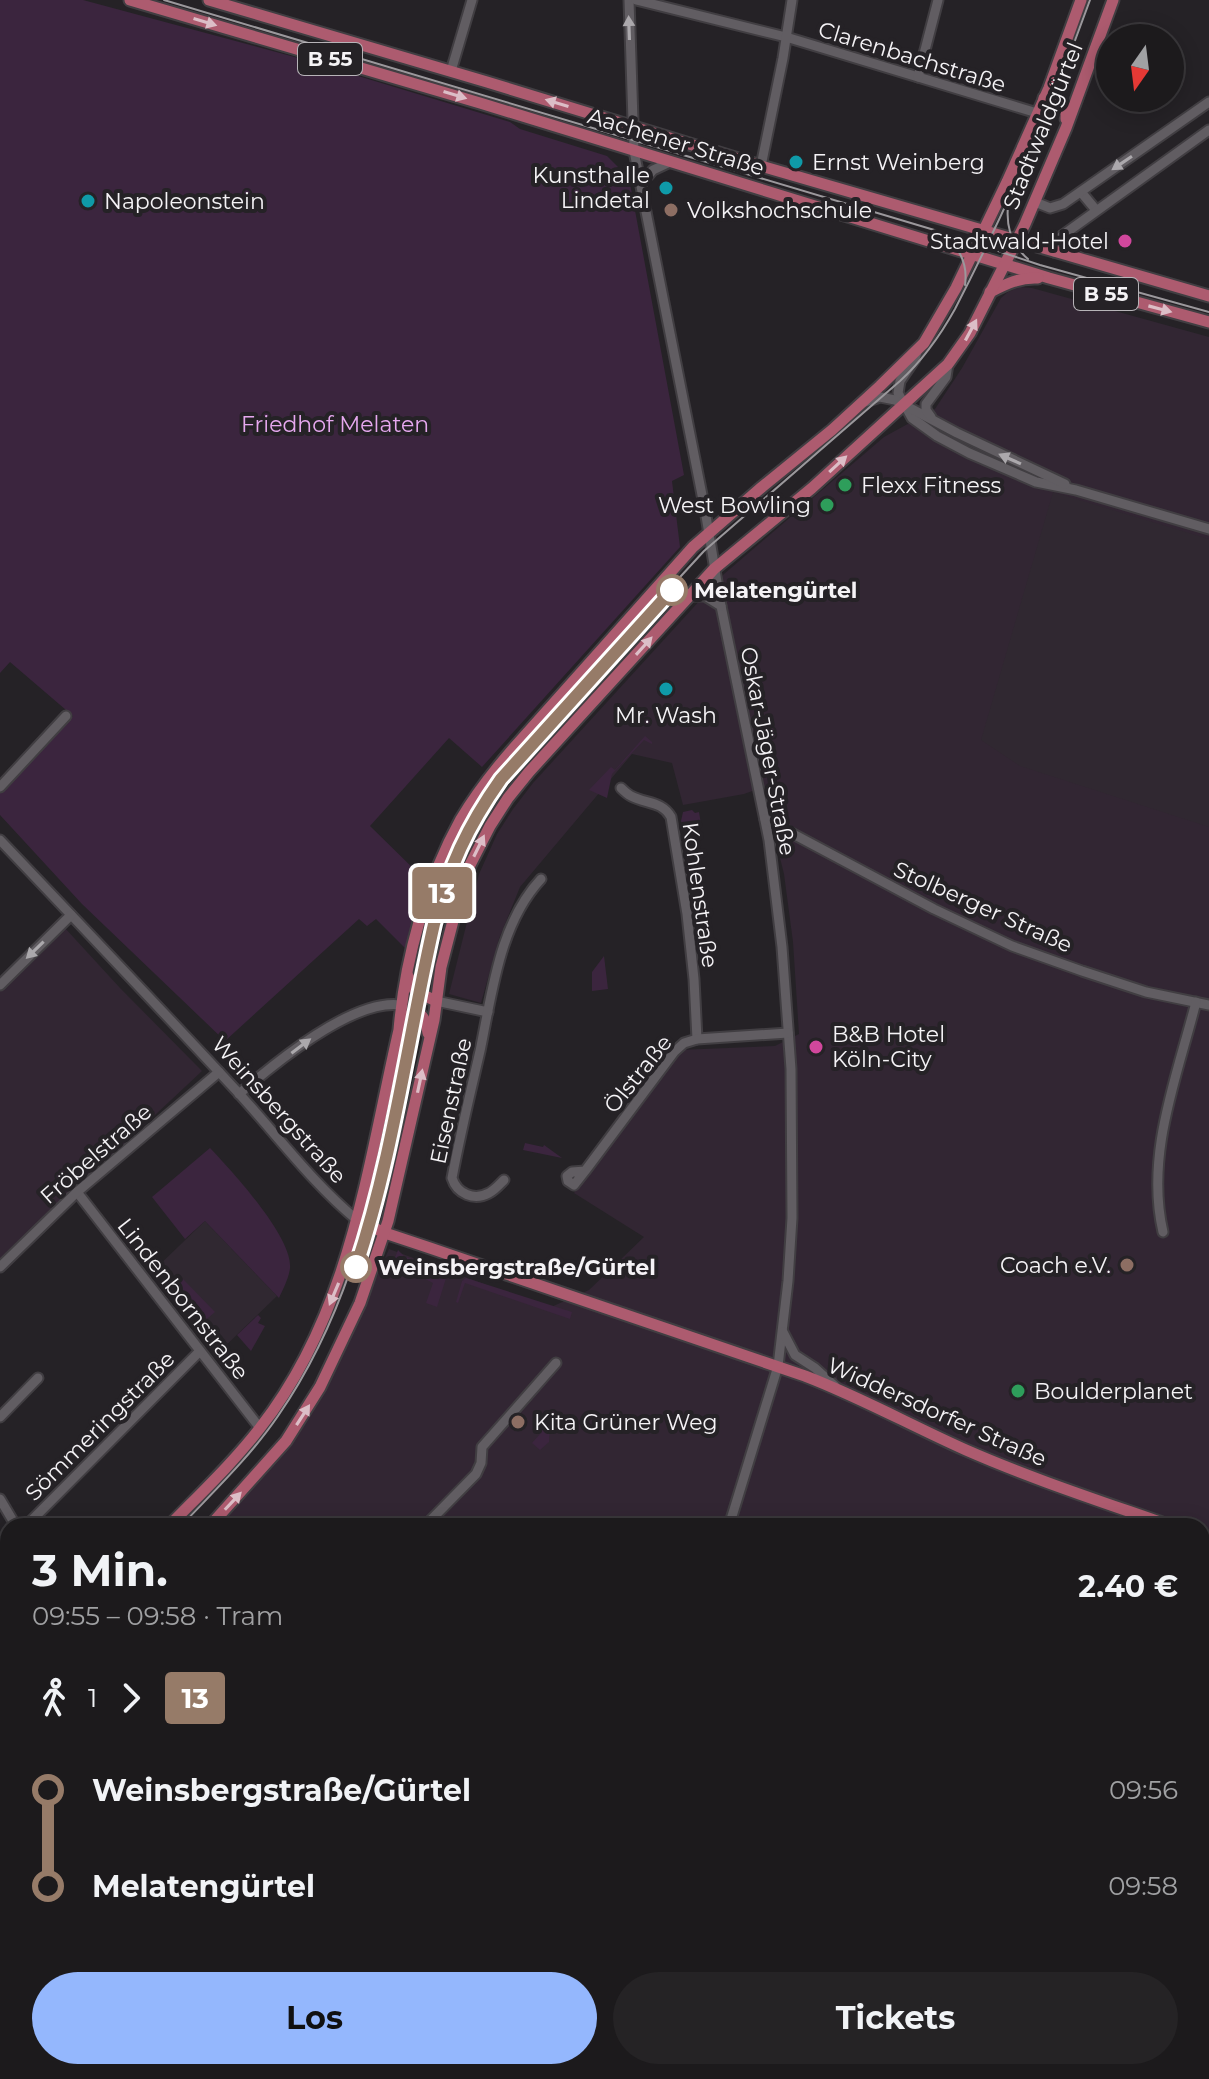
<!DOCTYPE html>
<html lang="de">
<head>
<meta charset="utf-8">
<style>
	:root { --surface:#1c1a1c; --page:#252325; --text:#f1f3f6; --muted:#a0a1a3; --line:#3a383b; --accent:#94b7fd }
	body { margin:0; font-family:Montserrat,sans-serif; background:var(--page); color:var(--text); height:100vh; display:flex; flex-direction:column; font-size:30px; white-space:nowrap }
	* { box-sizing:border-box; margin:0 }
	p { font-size:26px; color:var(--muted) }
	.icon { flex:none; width:44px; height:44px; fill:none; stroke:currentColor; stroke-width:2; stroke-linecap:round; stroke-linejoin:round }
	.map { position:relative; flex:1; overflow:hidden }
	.panel { position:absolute; left:0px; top:1518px; width:1210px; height:562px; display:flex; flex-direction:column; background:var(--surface); border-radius:24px 24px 0 0; box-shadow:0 4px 20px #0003,0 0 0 2px var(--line) }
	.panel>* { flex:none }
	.badge { padding:0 16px; border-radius:6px; font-size:28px; line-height:52px }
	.needle { width:52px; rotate:194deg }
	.controls { position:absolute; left:1096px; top:24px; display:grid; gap:16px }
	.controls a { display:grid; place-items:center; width:88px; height:88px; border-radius:50%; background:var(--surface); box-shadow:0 4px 20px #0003,0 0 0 2px var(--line); font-size:40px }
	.map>.badge { position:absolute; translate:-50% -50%; box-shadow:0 0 0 4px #fff }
	.legs { display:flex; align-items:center; gap:12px; height:88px; padding:0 32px; font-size:26px }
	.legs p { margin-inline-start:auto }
	.head { display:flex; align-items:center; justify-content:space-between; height:136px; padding:0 32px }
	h1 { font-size:44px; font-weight:700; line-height:60px }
	.button { display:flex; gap:16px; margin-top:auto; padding:16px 32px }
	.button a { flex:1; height:92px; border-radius:48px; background:var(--accent); color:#111; font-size:32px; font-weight:700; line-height:92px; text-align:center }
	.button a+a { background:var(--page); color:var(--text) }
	ul { padding:0 32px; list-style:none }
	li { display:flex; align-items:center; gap:28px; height:96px; font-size:30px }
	li i { display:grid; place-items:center; width:12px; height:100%; margin:0 10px; background:currentColor }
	li i::after { content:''; width:20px; height:20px; margin:-10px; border:6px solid; border-radius:50%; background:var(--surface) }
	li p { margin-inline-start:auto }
	li:first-child i { background:linear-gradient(#0000 50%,currentColor 0) }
	li:last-child i { background:linear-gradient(currentColor 50%,#0000 0) }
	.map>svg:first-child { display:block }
	.commercial { fill:#322633 }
	.built { fill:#302831 }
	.green { fill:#3b253e }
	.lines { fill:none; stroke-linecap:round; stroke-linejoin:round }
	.minor-casing { stroke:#413e42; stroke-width:13 }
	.major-casing { stroke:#413e42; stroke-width:15 }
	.minor { stroke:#615d62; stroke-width:9 }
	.major { stroke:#ad5b6f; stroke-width:11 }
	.tram { stroke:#9b989c; stroke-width:2 }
	.rail-casing { stroke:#9b989c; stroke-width:5 }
	.rail { stroke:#252226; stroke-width:2; stroke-dasharray:6; stroke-linecap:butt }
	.oneway { fill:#dcbec7 }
	.oneway2 { fill:#aba8ac }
	.line-1-casing { stroke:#fff; stroke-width:18 }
	.line-1 { stroke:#967b68; stroke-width:12 }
	.culture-dot { fill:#0f9aa8; stroke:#252226; stroke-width:3 }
	.education-dot { fill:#8d6e63; stroke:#252226; stroke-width:3 }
	.hotel-dot { fill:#d1479c; stroke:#252226; stroke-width:3 }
	.leisure-dot { fill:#2e9e5b; stroke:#252226; stroke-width:3 }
	.stop-1-dot { fill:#fff; stroke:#967b68; stroke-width:4 }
	.labels { text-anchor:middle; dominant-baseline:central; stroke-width:8; stroke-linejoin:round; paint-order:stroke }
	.shield { fill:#252226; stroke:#b7b4b8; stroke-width:2 }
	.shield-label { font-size:20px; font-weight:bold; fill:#f5f3f6 }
	.street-label { font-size:22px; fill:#f5f3f6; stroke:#252226 }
	.poi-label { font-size:22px; fill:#f5f3f6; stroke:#252226; text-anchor:start }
	.park-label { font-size:22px; fill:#e6a8ef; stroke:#252226 }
	.stop-label { font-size:22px; font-weight:bold; fill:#f5f3f6; stroke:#252226; text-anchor:start }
</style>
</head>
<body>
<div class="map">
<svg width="1209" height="2079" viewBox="0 0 1209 2079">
	<rect width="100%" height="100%" fill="#252226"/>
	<g class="commercial">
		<polygon points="1020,287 1032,288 1209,337 1209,2079 1048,2079 972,2072 1202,2072 1202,1526 215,1526 297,1430 338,1365 389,1249 549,1308 589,1290 644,1237 574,1193 666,1071 679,1050 775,1046 799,1034 793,942 784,874 776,842 769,785 744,794 683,805 672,763 632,754 520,887 499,939 481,1003 449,994 479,874 497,834 513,809 533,783 724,574 884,437 935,409 962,368 1001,298 1008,292"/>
		<polygon points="64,927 120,988 202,1071 0,1260 0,991"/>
		<polygon points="8,1729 8,2002 0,2001 0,1735"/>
		<polygon points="239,2072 568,2072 640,2079 244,2079"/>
	</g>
	<g class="built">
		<polygon points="1053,492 1209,539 1209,827 1020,766 981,740"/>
		<polygon points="205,1221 277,1296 216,1355 153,1271"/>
		<polygon points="0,2001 8,2002 8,2041 0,2041"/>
		<polygon points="568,2072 972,2072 1048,2079 640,2079"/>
	</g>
	<g class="green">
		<polygon points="0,0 83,0 302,59 510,122 520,129 607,156 629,178 684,475 672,481 680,547 482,767 449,738 370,826 422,877 425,879 415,912 407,950 376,919 367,926 359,919 225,1041 82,904 0,815 0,792 73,716 10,662 0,673"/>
		<polygon points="645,736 652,742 652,744 644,740 612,774 607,798 589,790 611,767 615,770"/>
		<polygon points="692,810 695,813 699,812 701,824 696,830 690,832 683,829 681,821 683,812"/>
		<polygon points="604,956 608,989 592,991 592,972"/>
		<polygon points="525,1143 543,1147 544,1145 562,1158 523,1150"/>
		<path d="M210,1148C231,1170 293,1237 290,1268C289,1278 283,1289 279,1298L205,1221L185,1239L152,1197Z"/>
		<polygon points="398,1250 404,1256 435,1269 433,1279 436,1279 441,1269 446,1271 447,1275 437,1307 426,1303 433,1283 414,1273 392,1265"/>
		<polygon points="181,1277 215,1312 196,1328 168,1291"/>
		<polygon points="466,1278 572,1312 570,1319 465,1283 458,1303 456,1302 462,1281"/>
		<polygon points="258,1315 261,1318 258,1323 265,1326 251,1351 237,1335"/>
		<polygon points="546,1422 550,1426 549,1442 540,1450 532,1443 540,1434 538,1431"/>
	</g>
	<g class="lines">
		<g class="minor-casing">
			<g id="minor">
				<polyline points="629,0 634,151 705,510 721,606 769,840 782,947 791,1069 792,1218 788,1281 778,1366 729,1526"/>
				<polyline points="636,0 786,37 1037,113"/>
				<polyline points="451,71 472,0"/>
				<polyline points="918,77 938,0"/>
				<polyline points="761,166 783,58 792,0"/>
				<polyline points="641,184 653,170 670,162"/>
				<polyline points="1081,192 1096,210"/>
				<polyline points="1035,202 1050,208 1063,204 1209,102"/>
				<polyline points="1054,252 1056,241 1063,235 1209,130"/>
				<polyline points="917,352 915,359 900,381 898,393 912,418 937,436 969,453 1036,482 1076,490 1209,529"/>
				<polyline points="865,402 880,397 895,400 957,433 1065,484"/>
				<polyline points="931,417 926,410 926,404 946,377 948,364"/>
				<polyline points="688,596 705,596 721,606"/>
				<polyline points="0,787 66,716"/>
				<path d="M621,788C624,791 627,794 631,796C646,804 662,801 671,817L687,914L694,979L697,1039"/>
				<polyline points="765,819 934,909 1012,946 1082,971 1146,992 1209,1005"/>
				<path d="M0,840C78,922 156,1004 233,1087C275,1132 310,1181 357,1220"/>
				<polyline points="0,985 71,915"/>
				<polyline points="436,1001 488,1012"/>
				<path d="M239,1094C275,1063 353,998 401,1005"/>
				<polyline points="585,1171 572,1172 567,1176 568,1181 574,1185 585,1171 674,1052 684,1043 697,1039 788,1033"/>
				<path d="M504,1180C500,1184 495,1190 489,1193C474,1201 457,1194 452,1178C460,1135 470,1094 480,1051C492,994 499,924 541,879"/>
				<polyline points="77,1192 260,1428"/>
				<path d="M1163,1232C1145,1155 1177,1077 1196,1002"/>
				<polyline points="0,1267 77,1192 219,1072"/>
				<polyline points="783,1332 795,1355 815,1368 835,1386"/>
				<polyline points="0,1417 38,1378"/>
				<polyline points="0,1499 16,1526"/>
				<polyline points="26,1526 200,1351"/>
				<polyline points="425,1526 476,1474 481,1463 482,1447 556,1363"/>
				<polyline points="0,1549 8,1542"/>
				<polyline points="0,1995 8,1996"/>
				<polyline points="619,2072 620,2079"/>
			</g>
		</g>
		<g class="major-casing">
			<g id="major">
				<polyline points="130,0 480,103 1049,278 1209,322"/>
				<polyline points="209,0 487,82 761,166 1209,296"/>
				<path d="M1044,98C1060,101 1067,101 1066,119"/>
				<path d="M990,292C1006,284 1020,277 1038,278"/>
				<polyline points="408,976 415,991 436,1001"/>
				<path d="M401,1026C414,1004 425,1012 428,1033"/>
				<path d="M357,1220L385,1233L430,1248L805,1376C860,1397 912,1426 966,1450C1032,1479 1103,1502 1171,1526"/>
				<path d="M169,1526C200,1494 233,1463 260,1428C351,1312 367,1169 399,1030C405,959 426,882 461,819C476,794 493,772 512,750L693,547L762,487L832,430L880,386L924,343L956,288L1007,182L1049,88L1081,0"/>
				<polyline points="210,1526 286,1441 320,1387 360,1303 388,1221 434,1020 441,967 461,890 470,865 490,826 508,798 529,772 714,569 812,488 948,364 970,333 1025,224 1066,128 1113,0"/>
				<polyline points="1202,1537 1209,1539"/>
				<polyline points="0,1692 8,1686"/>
				<polyline points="0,1731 8,1724"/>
				<polyline points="0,2070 5,2079"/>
			</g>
		</g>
		<use href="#minor" class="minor"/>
		<use href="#major" class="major"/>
		<g class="tram">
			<polyline points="164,0 941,232 1040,265 1209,312"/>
			<path d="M1008,206C1006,227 1011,245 1028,259"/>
			<path d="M942,234C960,247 968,263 965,285"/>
			<path d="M181,1526C214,1491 250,1457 278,1416C354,1306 377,1185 402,1057C412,1005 423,953 435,902L450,859L480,802L500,774L542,727L704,551L900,381C923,360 940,336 955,309C1007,208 1052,106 1090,0"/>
			<polyline points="0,1703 8,1696"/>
		</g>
		<g class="rail-casing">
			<g id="rail">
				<polyline points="1202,1989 1209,1999"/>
				<polyline points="0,2006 8,2006"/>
				<polyline points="0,2021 8,2021"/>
				<polyline points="0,2034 8,2034"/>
				<polyline points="597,2072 671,2079"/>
				<polyline points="723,2072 783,2078"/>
				<polyline points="774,2072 847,2079"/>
				<polyline points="853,2072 925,2079"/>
				<polyline points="1101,2072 1165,2079"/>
				<polyline points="1154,2072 1209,2078"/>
				<polyline points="662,2073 722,2079"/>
				<polyline points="914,2073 974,2079"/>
			</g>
		</g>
		<use href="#rail" class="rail"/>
	</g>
	<defs><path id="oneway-solid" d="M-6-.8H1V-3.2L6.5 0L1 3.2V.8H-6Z" transform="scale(2)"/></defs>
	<g class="oneway">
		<use href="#oneway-solid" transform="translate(205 22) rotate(17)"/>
		<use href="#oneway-solid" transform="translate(455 95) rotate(17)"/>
		<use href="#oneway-solid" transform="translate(557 103) rotate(-163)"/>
		<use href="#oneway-solid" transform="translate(1160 309) rotate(15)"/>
		<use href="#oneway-solid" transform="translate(971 330) rotate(-62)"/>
		<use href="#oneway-solid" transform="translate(838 464) rotate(-43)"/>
		<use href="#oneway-solid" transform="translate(644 646) rotate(-48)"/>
		<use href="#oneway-solid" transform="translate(479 846) rotate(-64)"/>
		<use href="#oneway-solid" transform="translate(420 1081) rotate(-78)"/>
		<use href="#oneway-solid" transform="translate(334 1294) rotate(113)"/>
		<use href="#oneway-solid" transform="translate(303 1415) rotate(-57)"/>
		<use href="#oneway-solid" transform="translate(233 1501) rotate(-47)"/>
	</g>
	<g class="oneway2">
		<use href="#oneway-solid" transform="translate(629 28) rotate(-92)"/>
		<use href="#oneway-solid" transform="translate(1122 163) rotate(146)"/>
		<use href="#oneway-solid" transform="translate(1010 459) rotate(-156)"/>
		<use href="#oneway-solid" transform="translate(35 950) rotate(136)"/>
		<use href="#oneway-solid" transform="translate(301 1046) rotate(-37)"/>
	</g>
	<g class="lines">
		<g class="line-1-casing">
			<path id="line-1" d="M356,1267C393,1157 408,1037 434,924C449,867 467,827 501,779L672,590"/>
		</g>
		<use href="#line-1" class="line-1"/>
	</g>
	<g class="culture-dot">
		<circle cx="796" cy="162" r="8"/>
		<circle cx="666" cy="188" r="8"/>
		<circle cx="88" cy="201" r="8"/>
		<circle cx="666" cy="689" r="8"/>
	</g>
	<g class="education-dot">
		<circle cx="671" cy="210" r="8"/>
		<circle cx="1127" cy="1265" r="8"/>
		<circle cx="518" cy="1422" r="8"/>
	</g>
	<g class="hotel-dot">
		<circle cx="1125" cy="241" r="8"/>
		<circle cx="816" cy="1047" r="8"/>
	</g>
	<g class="leisure-dot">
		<circle cx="845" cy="485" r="8"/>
		<circle cx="827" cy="505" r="8"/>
		<circle cx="1018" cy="1391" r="8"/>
	</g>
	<g class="stop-1-dot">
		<circle cx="672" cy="590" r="14"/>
		<circle cx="356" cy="1267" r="14"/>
	</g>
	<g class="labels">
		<g class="shield">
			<rect x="298" y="43" width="64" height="32" rx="6"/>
			<rect x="1074" y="278" width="64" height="32" rx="6"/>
		</g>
		<g class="shield-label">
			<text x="330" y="59">B 55</text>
			<text x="1106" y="294">B 55</text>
		</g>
		<g class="street-label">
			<text transform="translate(912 57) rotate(17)">Clarenbachstraße</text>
			<text transform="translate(1043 126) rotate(-68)">Stadtwaldgürtel</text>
			<text transform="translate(676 142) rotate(17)">Aachener Straße</text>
			<text transform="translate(768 751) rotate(79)">Oskar-Jäger-Straße</text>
			<text transform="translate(700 895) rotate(82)">Kohlenstraße</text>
			<text transform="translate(983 907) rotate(24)">Stolberger Straße</text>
			<text transform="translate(638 1074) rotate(-51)">Ölstraße</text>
			<text transform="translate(451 1101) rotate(-78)">Eisenstraße</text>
			<text transform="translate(279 1110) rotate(48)">Weinsbergstraße</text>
			<text transform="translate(96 1154) rotate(-41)">Fröbelstraße</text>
			<text transform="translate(183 1299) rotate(52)">Lindenbornstraße</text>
			<text transform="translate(937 1412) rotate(24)">Widdersdorfer Straße</text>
			<text transform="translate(100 1426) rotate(-45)">Sömmeringstraße</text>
		</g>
		<g class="poi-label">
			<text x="812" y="162">Ernst Weinberg</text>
			<text x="650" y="175" text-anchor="end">Kunsthalle<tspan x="650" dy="25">Lindetal</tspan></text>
			<text x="104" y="201">Napoleonstein</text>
			<text x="687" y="210">Volkshochschule</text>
			<text x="1109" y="241" text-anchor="end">Stadtwald-Hotel</text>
			<text x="861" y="485">Flexx Fitness</text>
			<text x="811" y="505" text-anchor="end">West Bowling</text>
			<text x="666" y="715" text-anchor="middle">Mr. Wash</text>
			<text x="832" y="1034">B&amp;B Hotel<tspan x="832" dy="25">Köln-City</tspan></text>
			<text x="1111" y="1265" text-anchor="end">Coach e.V.</text>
			<text x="1034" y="1391">Boulderplanet</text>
			<text x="534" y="1422">Kita Grüner Weg</text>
		</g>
		<g class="park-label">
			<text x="335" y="424">Friedhof Melaten</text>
		</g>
		<g class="stop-label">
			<text x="694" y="590">Melatengürtel</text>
			<text x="378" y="1267">Weinsbergstraße/Gürtel</text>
		</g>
	</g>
</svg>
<div class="controls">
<a><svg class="needle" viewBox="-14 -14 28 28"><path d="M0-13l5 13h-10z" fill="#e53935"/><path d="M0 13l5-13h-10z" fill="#a0a1a3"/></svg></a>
</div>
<b class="badge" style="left:442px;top:893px;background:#967b68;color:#fff">13</b>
<section class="panel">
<div class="head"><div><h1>3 Min.</h1><p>09:55 – 09:58 · Tram</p></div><b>2.40 €</b></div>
<div class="legs"><svg class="icon" aria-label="walk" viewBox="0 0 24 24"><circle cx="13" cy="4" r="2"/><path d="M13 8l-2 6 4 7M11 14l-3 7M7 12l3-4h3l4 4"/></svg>1<svg class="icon" aria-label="forward" viewBox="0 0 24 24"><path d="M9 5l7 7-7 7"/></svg><b class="badge" style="background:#967b68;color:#fff">13</b></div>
<ul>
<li><i style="color:#967b68"></i><b>Weinsbergstraße/Gürtel</b><p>09:56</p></li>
<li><i style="color:#967b68"></i><b>Melatengürtel</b><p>09:58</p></li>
</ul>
<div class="button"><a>Los</a><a>Tickets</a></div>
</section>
</div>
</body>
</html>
